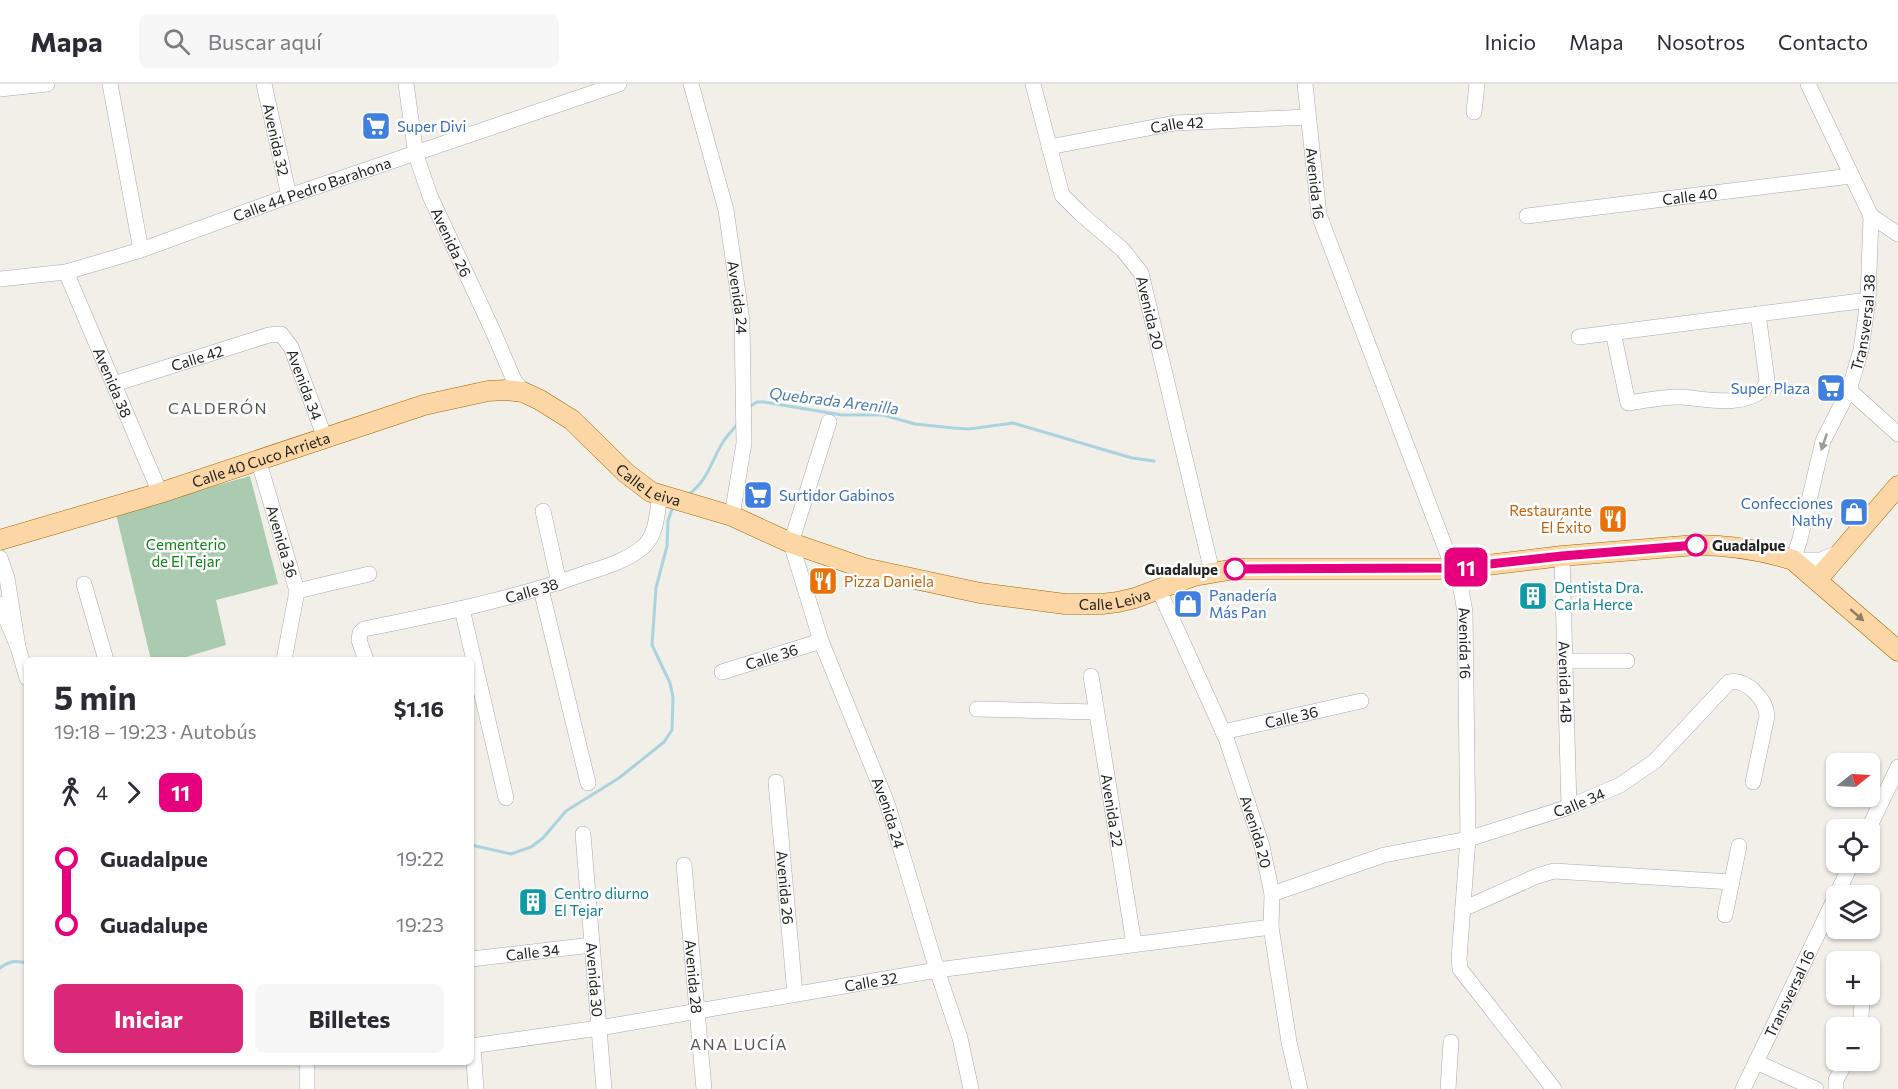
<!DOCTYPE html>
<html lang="es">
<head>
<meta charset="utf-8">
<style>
	:root { --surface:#fff; --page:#f7f7f7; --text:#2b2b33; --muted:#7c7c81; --line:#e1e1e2; --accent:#db2777 }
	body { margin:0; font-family:Commissioner,sans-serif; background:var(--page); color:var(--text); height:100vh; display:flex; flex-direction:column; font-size:22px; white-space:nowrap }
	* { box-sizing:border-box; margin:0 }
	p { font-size:20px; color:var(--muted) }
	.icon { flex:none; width:33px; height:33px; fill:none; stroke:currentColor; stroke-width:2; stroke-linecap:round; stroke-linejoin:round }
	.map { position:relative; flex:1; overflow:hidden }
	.side { position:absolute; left:24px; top:573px; width:450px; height:408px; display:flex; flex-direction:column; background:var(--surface); border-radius:9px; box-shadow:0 2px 4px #0004 }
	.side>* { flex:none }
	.badge { padding:0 12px; border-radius:9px; font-size:21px; line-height:39px }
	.needle { width:39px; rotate:72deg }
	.fabs { position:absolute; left:1826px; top:669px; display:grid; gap:12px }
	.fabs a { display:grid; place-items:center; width:54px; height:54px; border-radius:9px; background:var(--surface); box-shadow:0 2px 4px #0004; font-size:30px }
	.map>.badge { position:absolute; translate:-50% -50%; box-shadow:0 0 0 3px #fff }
	.legs { display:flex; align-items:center; gap:9px; height:66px; padding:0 30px; font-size:20px }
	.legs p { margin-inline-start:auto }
	.headline { display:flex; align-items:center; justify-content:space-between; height:102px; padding:0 30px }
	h1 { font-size:33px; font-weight:700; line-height:45px }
	.action { display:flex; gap:12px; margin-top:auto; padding:12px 30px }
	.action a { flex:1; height:69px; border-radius:9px; background:var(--accent); color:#fff; font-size:24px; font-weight:700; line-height:69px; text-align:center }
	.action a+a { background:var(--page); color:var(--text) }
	ul { padding:0 30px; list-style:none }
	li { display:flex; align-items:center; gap:21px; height:66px; font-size:22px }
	li i { display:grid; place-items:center; width:9px; height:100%; margin:0 8px; background:currentColor }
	li i::after { content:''; width:15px; height:15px; margin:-8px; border:4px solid; border-radius:50%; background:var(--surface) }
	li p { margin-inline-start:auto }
	li:first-child i { background:linear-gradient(#0000 50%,currentColor 0) }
	li:last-child i { background:linear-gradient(currentColor 50%,#0000 0) }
	header { display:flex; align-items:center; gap:36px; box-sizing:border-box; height:84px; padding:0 30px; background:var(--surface); border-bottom:2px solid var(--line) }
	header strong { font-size:28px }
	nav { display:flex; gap:33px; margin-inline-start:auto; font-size:21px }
	.search { width:420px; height:54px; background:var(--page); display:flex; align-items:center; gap:15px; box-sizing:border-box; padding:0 21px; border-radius:9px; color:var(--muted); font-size:22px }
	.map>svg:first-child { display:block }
	.cemetery { fill:#aacbaf }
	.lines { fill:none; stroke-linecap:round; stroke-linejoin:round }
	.stream { stroke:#aad3df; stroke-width:3 }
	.minor-casing { stroke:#a9a9a9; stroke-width:16 }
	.major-casing { stroke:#a06b00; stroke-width:21 }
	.minor { stroke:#fff; stroke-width:15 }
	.major { stroke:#fcd6a4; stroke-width:20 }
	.oneway { fill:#9c9c9c }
	.oneway2 { fill:#8f7c63 }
	.line-1-casing { stroke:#fff; stroke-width:14 }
	.line-1 { stroke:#e6007e; stroke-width:9 }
	.stop-1-dot { fill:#fff; stroke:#e6007e; stroke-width:3 }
	.labels { text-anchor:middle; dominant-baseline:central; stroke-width:5; stroke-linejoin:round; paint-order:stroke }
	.street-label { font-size:15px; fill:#222; stroke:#fff }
	.shop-label { font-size:15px; fill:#366cbe; stroke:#fff; text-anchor:start }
	.food-label { font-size:15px; fill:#c56008; stroke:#fff; text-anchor:end }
	.park-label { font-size:15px; fill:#0c8416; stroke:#fff }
	.stop-label { font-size:15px; font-weight:bold; fill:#222; stroke:#fff; text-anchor:start }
	.culture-label { font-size:15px; fill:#0d838f; stroke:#fff; text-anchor:start }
	.water-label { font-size:16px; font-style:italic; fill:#4a7aab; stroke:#fff }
	.neighbourhood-label { font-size:16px; letter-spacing:1.5px; fill:#555; stroke:#fff }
</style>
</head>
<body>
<header>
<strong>Mapa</strong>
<div class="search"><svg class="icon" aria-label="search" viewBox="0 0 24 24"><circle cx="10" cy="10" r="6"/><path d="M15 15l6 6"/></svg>Buscar aquí</div>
<nav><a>Inicio</a><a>Mapa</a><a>Nosotros</a><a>Contacto</a></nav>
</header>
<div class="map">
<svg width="1898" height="1005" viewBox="0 0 1898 1005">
	<rect width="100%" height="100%" fill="#f2efe9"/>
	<polygon class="cemetery" points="250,392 278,500 216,516 226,561 176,576 151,576 116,430"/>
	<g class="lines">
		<g class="stream">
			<polyline points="749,323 757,318 764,318 842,331 883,331 915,340 953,344 969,345 1013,339 1132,374 1154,377"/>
			<path d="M688,411C709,395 710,379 723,358C727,351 734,345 738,339"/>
			<polyline points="471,761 511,770 531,763 543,754 566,727 619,694 664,658 672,646 673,613 670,599 652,561 656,504 667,462 668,437 673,422"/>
			<path d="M0,884C9,877 16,876 27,879"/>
		</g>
		<g class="minor-casing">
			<g id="minor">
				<polyline points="110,0 141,166"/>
				<path id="s1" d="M264,0L289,112"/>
				<path id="s2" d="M406,0L416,71L430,112L492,245L514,296L523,308"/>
				<path id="s3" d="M691,0L726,126L742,237L744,359L732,432"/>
				<path id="s4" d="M1033,0L1062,111L1081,130L1123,166L1141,189L1212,488"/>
				<path id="s5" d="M1305,0L1319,131L1461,505L1465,528L1468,755L1459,875L1460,885L1554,1005"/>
				<polyline points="1808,0 1871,132 1898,150"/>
				<polyline points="0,5 47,0"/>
				<polyline points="1474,28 1477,0"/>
				<path id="s6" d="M1049,63L1175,39L1308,33"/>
				<path id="s7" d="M1527,132L1851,92"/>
				<path id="s8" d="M66,188L160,409"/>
				<path id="s9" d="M0,195L66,188L141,166L289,112L619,0"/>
				<path d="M1613,248L1628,319C1645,317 1664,312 1681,313C1708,315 1740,324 1764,305L1767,296L1758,230"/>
				<polyline points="1579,253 1868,216"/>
				<path id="s10" d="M114,300L269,251L281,250L291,263L325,354"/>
				<polyline points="1849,306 1898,350"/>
				<path id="s11" d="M829,338L791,459L821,557L887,719L937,886L960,954L971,1005"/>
				<path id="s12" d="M258,375L297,507L284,576"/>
				<polyline points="543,427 559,499"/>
				<path id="s13" d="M1840,468L1821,476H1793L1800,455L1823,357L1849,306L1861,266L1868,216L1871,132"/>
				<path id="s14" d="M1562,472L1569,723"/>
				<polyline points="0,474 7,494 18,563"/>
				<polyline points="84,500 106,576"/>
				<polyline points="541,505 588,699"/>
				<path id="s15" d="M1159,506L1226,654L1262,762L1272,810L1271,843L1289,958L1300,1005"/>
				<polyline points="297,507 369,490"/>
				<polyline points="0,520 18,563 27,594"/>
				<polyline points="462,525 506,714"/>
				<path id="s16" d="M366,576L359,556L360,549L364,545C439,530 514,515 586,489C605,483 629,476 644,462C657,450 657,428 660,411"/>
				<polyline points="1565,577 1627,577"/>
				<path id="s17" d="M722,588L821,557"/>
				<path id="s18" d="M1091,592L1134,860"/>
				<polyline points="977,625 1096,628"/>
				<path id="s19" d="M1223,648L1361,617"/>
				<path id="s20" d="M776,698L795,910"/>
				<polyline points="1868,746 1898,683"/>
				<path id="s21" d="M583,750L604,1005"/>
				<path id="s22" d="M684,781L704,1005"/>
				<path id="s23" d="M1272,810L1384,771L1468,755L1569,723L1620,701L1655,677L1729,598C1746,594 1766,615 1767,632L1753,698"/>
				<polyline points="1836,812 1852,778"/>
				<polyline points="1463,825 1537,792 1554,787 1732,798"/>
				<polyline points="1725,831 1739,762"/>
				<path id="s24" d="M471,875L592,861"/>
				<polyline points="1860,944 1862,919"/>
				<path id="s25" d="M471,962L599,944L937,886L1271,843"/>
				<polyline points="473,962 476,1005"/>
				<polyline points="307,978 307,1005"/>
				<polyline points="1756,978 1816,1005"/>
				<polyline points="1448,1005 1451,958"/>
				<path id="s26" d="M1743,1005L1836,812"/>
				<polyline points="1836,1005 1836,996 1847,976"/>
			</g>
		</g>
		<g class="major-casing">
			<g id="major">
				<path id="s27" d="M0,456L160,409L424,321L488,307L506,306L523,308L540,316L572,336L626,389L651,408L732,432L791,459L864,484L980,509L1065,520H1102L1118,518L1135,514L1194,492L1235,485H1454L1562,472L1696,461C1729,461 1761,466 1793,476L1898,567"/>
				<polyline points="1817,496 1898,402"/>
			</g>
		</g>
		<use href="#minor" class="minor"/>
		<use href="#major" class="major"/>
	</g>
	<defs><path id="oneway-solid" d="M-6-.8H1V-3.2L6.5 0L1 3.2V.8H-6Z" transform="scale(1.5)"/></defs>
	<use class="oneway" href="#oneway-solid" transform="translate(1824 358) rotate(109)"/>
	<use class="oneway2" href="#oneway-solid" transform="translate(1857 531) rotate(41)"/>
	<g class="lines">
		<g class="line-1-casing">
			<polyline id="line-1" points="1235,485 1454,484 1562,472 1696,461"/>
		</g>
		<use href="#line-1" class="line-1"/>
	</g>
	<defs>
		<g id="supermarket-square" transform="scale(1.5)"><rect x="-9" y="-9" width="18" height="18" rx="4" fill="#3f7fe0" stroke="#fff"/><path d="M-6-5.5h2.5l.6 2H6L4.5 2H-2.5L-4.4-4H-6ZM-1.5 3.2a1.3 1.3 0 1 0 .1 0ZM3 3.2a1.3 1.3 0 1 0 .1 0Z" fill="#fff"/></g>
		<g id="shop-square" transform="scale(1.5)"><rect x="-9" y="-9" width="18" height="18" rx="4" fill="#3f7fe0" stroke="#fff"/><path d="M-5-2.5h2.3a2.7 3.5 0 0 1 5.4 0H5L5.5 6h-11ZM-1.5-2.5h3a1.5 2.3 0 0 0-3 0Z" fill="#fff"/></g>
		<g id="restaurant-square" transform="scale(1.5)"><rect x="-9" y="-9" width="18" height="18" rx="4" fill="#e8710a" stroke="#fff"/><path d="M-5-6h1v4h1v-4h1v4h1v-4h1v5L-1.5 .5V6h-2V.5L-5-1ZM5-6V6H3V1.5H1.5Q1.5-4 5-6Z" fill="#fff"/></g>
		<g id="building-square" transform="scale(1.5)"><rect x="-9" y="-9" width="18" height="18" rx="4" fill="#0f9aa8" stroke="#fff"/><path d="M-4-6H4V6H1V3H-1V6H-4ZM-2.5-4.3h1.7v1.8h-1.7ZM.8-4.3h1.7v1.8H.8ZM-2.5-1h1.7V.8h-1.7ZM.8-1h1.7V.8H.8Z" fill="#fff"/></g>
	</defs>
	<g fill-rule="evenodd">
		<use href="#supermarket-square" x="376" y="42"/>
		<use href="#supermarket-square" x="1831" y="304"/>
		<use href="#supermarket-square" x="758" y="411"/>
		<use href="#shop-square" x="1854" y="428"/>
		<use href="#restaurant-square" x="1613" y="435"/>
		<use href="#restaurant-square" x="823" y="497"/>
		<use href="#building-square" x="1533" y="512"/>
		<use href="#shop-square" x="1188" y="520"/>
		<use href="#building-square" x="533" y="818"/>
	</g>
	<g class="stop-1-dot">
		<circle cx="1696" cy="461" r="10"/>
		<circle cx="1235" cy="485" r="10"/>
	</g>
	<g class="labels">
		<g class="street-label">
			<text stroke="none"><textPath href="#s6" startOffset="130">Calle 42</textPath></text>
			<text stroke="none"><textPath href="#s1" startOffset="57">Avenida 32</textPath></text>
			<text stroke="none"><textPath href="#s5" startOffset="100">Avenida 16</textPath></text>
			<text stroke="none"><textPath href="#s9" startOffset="326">Calle 44 Pedro Barahona</textPath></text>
			<text stroke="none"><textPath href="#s7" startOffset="164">Calle 40</textPath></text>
			<text stroke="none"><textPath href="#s2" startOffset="166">Avenida 26</textPath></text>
			<text stroke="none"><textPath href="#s3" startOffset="219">Avenida 24</textPath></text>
			<text stroke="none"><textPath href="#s4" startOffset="267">Avenida 20</textPath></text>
			<text stroke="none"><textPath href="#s13" startOffset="298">Transversal 38</textPath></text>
			<text stroke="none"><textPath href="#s10" startOffset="87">Calle 42</textPath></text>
			<text stroke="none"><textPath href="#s8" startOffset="120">Avenida 38</textPath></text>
			<text stroke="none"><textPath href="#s10" startOffset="231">Avenida 34</textPath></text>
			<text stroke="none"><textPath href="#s27" startOffset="273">Calle 40 Cuco Arrieta</textPath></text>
			<text stroke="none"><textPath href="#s27" startOffset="704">Calle Leiva</textPath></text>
			<text stroke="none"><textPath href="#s12" startOffset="86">Avenida 36</textPath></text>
			<text stroke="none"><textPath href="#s16" startOffset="206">Calle 38</textPath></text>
			<text stroke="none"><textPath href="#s27" startOffset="1190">Calle Leiva</textPath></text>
			<text stroke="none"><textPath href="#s5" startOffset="586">Avenida 16</textPath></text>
			<text stroke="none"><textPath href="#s17" startOffset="52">Calle 36</textPath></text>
			<text stroke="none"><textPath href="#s14" startOffset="126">Avenida 14B</textPath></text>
			<text stroke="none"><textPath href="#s19" startOffset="70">Calle 36</textPath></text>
			<text stroke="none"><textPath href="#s23" startOffset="321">Calle 34</textPath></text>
			<text stroke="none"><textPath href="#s18" startOffset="136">Avenida 22</textPath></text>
			<text stroke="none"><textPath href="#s11" startOffset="414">Avenida 24</textPath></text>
			<text stroke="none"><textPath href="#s15" startOffset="261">Avenida 20</textPath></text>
			<text stroke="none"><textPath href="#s20" startOffset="106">Avenida 26</textPath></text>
			<text stroke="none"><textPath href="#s24" startOffset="62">Calle 34</textPath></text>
			<text stroke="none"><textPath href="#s22" startOffset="112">Avenida 28</textPath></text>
			<text stroke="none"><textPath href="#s21" startOffset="146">Avenida 30</textPath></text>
			<text stroke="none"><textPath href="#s25" startOffset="405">Calle 32</textPath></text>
			<text stroke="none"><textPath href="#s26" startOffset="106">Transversal 16</textPath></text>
		</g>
		<g class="shop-label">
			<text x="397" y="42">Super Divi</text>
			<text x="1810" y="304" text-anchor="end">Super Plaza</text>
			<text x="779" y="411">Surtidor Gabinos</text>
			<text x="1833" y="419" text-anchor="end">Confecciones<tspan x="1833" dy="17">Nathy</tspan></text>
			<text x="1209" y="511">Panadería<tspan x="1209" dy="17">Más Pan</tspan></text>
		</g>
		<g class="food-label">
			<text x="1592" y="426">Restaurante<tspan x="1592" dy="17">El Éxito</tspan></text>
			<text x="844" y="497" text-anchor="start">Pizza Daniela</text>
		</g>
		<g class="park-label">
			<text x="186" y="460">Cementerio<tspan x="186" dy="17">de El Tejar</tspan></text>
		</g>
		<g class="stop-label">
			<text x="1712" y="461">Guadalpue</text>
			<text x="1218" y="485" text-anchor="end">Guadalupe</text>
		</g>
		<g class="culture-label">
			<text x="1554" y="503">Dentista Dra.<tspan x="1554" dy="17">Carla Herce</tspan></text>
			<text x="554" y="809">Centro diurno<tspan x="554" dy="17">El Tejar</tspan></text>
		</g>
		<g class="water-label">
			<text transform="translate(834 316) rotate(7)">Quebrada Arenilla</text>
		</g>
		<g class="neighbourhood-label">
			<text x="218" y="323">CALDERÓN</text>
			<text x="739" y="959">ANA LUCÍA</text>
		</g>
	</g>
</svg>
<div class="fabs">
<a><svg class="needle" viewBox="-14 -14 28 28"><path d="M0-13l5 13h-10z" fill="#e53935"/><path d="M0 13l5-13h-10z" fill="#7c7c81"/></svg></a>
<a><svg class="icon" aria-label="locate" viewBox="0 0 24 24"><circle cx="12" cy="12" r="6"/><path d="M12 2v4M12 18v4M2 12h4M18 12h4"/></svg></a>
<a><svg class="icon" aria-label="layers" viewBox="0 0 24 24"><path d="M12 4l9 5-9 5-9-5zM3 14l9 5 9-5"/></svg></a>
<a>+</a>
<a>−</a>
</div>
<b class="badge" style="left:1466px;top:483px;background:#e6007e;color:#fff">11</b>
<section class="side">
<div class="headline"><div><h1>5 min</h1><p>19:18 – 19:23 · Autobús</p></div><b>$1.16</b></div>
<div class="legs"><svg class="icon" aria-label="walk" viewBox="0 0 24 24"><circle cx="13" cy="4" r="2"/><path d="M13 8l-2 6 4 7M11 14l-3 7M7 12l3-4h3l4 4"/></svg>4<svg class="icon" aria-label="forward" viewBox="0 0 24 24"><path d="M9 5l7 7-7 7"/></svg><b class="badge" style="background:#e6007e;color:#fff">11</b></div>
<ul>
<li><i style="color:#e6007e"></i><b>Guadalpue</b><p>19:22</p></li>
<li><i style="color:#e6007e"></i><b>Guadalupe</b><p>19:23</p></li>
</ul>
<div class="action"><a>Iniciar</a><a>Billetes</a></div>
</section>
</div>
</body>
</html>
